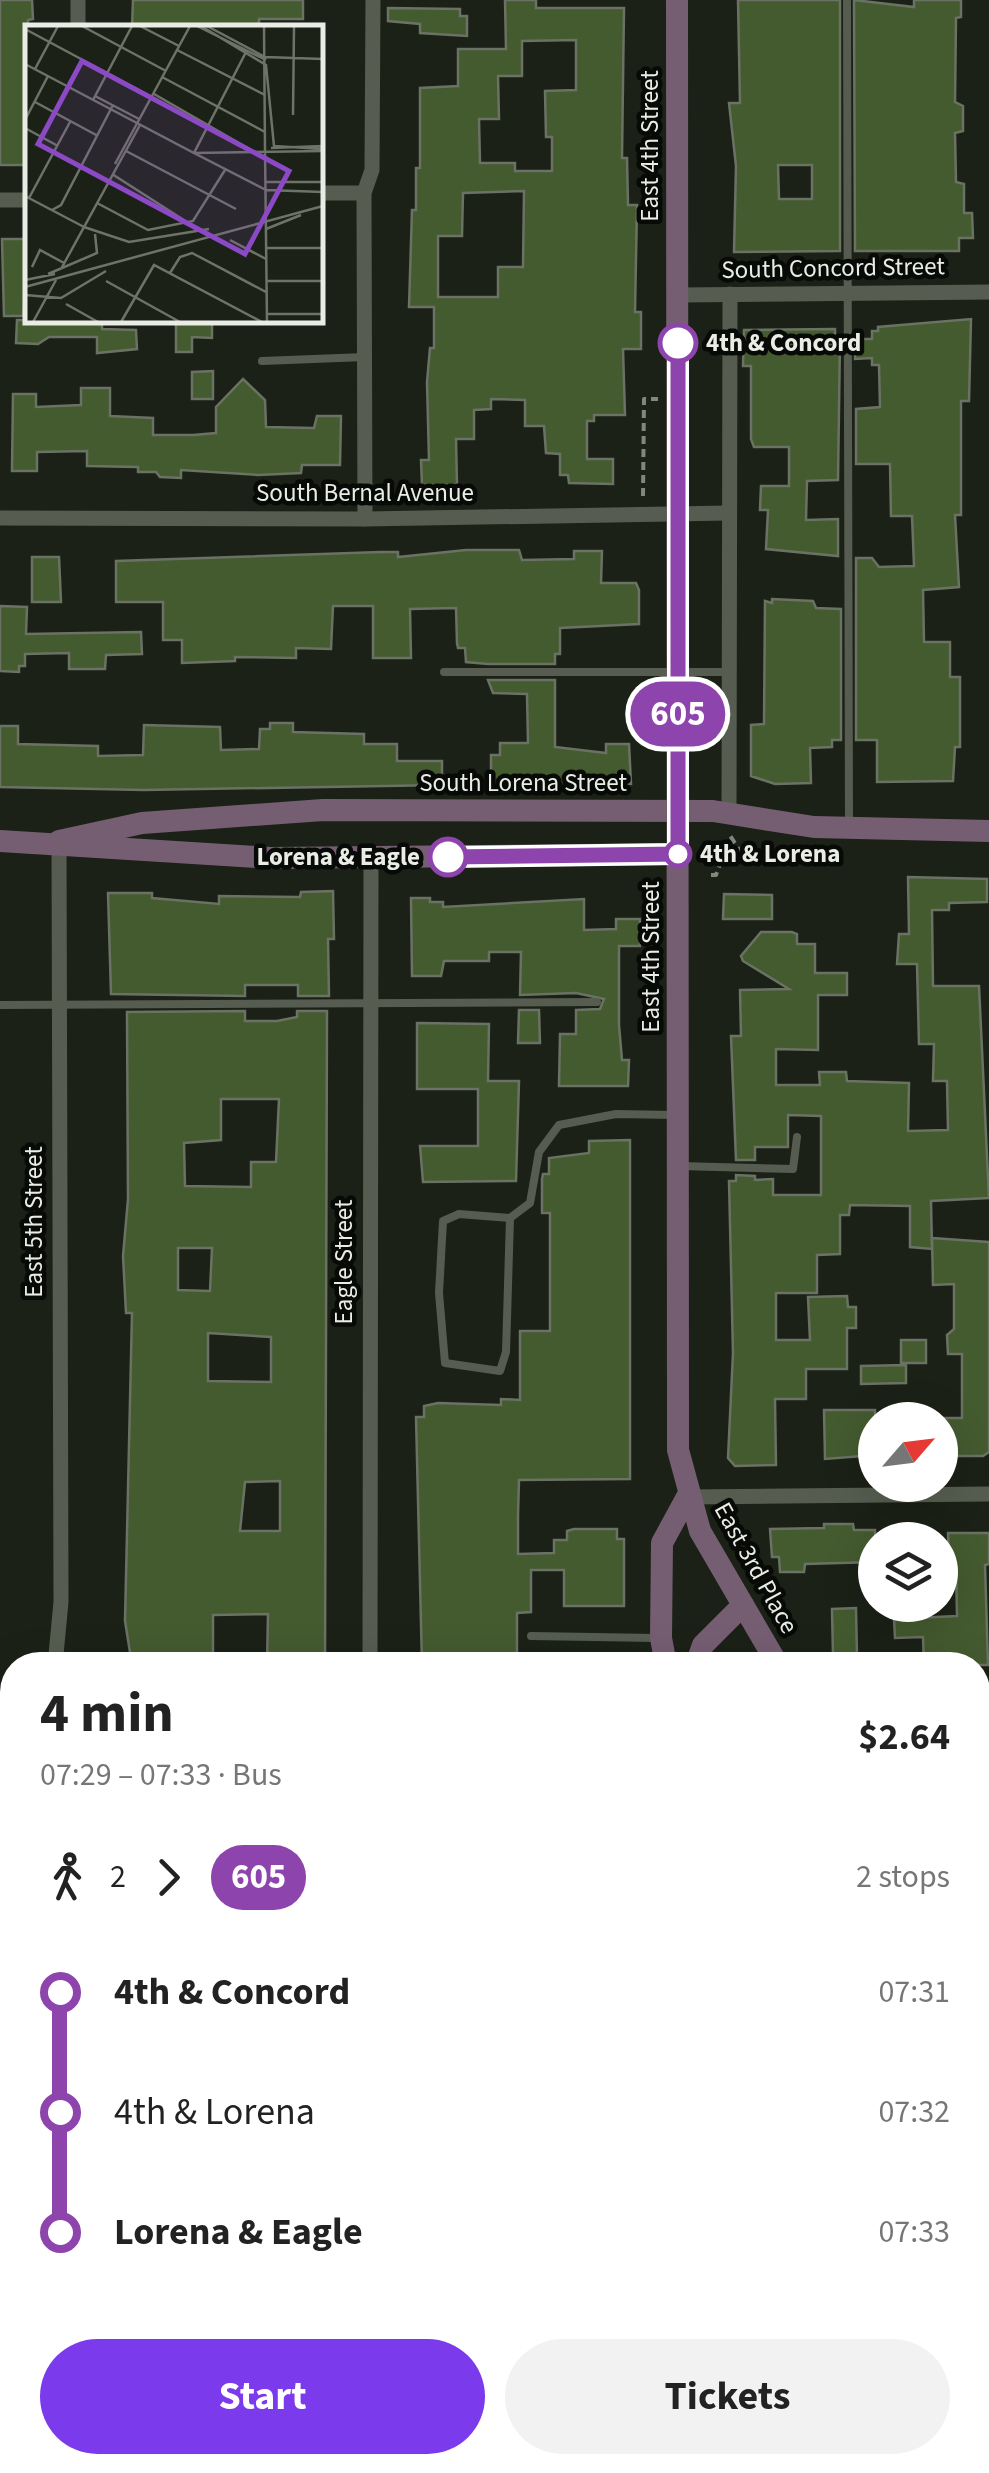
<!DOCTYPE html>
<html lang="en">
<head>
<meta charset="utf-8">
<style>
	:root { --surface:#fff; --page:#f2f2f2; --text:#222; --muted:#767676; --accent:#7c3aed }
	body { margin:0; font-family:"Source Sans 3",sans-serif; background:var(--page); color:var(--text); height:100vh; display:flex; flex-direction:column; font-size:38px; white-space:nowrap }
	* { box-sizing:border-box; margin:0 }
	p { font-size:32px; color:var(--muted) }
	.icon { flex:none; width:55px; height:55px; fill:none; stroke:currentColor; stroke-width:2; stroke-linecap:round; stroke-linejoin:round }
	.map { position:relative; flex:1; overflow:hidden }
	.details { position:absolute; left:0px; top:1652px; width:990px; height:822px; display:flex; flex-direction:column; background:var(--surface); border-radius:40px 40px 0 0; box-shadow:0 10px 40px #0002 }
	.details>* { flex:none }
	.badge { padding:0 20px; border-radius:32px; font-size:35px; line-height:65px }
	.needle { width:65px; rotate:62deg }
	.controls { position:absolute; left:858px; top:1402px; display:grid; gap:20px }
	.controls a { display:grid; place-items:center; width:100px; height:100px; border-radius:50%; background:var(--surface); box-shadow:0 10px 40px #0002; font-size:50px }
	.map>.badge { position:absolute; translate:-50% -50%; box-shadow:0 0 0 5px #fff }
	.legs { display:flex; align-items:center; gap:15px; height:110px; padding:0 40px; font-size:32px }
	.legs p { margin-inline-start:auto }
	.summary { display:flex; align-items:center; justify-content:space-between; height:170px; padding:0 40px }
	h1 { font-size:55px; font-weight:700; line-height:75px }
	.cta { display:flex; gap:20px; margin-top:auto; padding:20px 40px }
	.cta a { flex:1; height:115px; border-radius:60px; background:var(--accent); color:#fff; font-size:40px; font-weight:700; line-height:115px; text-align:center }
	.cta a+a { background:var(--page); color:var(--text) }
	ul { padding:0 40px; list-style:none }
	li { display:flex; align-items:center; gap:35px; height:120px; font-size:38px }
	li i { display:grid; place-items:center; width:15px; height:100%; margin:0 12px; background:currentColor }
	li i::after { content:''; width:25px; height:25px; margin:-12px; border:8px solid; border-radius:50%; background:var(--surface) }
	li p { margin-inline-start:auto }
	li:first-child i { background:linear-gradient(#0000 50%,currentColor 0) }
	li:last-child i { background:linear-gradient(currentColor 50%,#0000 0) }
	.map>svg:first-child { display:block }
	.building { fill:#445a2f; stroke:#6a7264; stroke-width:2.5; fill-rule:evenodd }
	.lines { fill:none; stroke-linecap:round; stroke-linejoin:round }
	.path { stroke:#82877e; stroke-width:4; stroke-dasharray:8 5; stroke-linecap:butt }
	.lane { stroke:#565d50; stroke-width:8 }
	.street { stroke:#565d50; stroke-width:15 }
	.secondary { stroke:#765e72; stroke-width:22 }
	.highway { stroke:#bf60c1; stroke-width:30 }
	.line-1-casing { stroke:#fff; stroke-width:22 }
	.line-1 { stroke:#8e44ad; stroke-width:15 }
	.stop-1-dot { fill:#fff; stroke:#8e44ad; stroke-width:5 }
	.labels { text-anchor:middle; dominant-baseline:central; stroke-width:9; stroke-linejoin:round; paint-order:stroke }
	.street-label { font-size:25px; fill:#e9ede6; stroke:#070a06 }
	.stop-label { font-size:25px; font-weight:bold; fill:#e9ede6; stroke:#070a06; text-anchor:start }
	.inset-road { fill:none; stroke:#6d7369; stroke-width:2.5 }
	.view { fill:#8c49c5; fill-opacity:0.15; stroke:#8c49c5; stroke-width:5 }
	.inset-edge { fill:none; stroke:#e9ede6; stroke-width:5 }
</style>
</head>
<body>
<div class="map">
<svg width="989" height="2473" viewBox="0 0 989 2473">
	<rect width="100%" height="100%" fill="#1b2116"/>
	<g class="building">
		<polygon points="0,0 32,0 33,19 28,20 28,165 0,165"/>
		<polygon points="133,0 303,0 303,19 259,19 259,28 132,28"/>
		<path d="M505,0H536V8H624L622,158H627L628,205H637L635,312H641V349H623L625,415H594V421H587V459H613V484L569,483L568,475H560V454L546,453L544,426H525V400L491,399V409L474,410V439H456L457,485H422L421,460H429L427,382L430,348H434V307H409L412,210H416V168H420V88L458,86V49H506ZM576,40V90L545,91L546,137H552V171H515V163H480L479,119H499L498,76H522V41ZM524,191L523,267H498V297H438V236H462L463,193Z"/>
		<path d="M738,0H840V251L734,252L736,166L729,103H740ZM778,165H812V199H779Z"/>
		<polygon points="854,0 914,7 914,0 961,0 961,17 956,18 955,102 963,106 963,131 955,133 956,182 964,184 964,213 972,213 973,238 959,238 959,251 855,251"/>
		<polygon points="388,8 460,9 460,16 467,16 467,36 420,33 420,24 388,21"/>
		<polygon points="2,239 28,239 23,316 4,316"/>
		<polygon points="971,319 969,401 961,401 961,515 955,515 959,587 923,590 924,642 950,642 950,677 960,677 960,747 955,747 953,781 877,782 877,740 856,740 856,558 872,558 879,567 914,566 912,516 891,516 890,464 856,464 856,409 880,407 879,365 872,365 872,358 855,359 855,339 872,339 872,331 878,331 878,327"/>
		<polygon points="17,320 102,320 102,329 136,330 137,349 97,353 97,337 49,337 38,344 16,343"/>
		<polygon points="176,320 212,320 212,338 192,337 192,352 176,352"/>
		<polygon points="835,329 835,339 840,339 838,480 807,481 806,520 838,519 838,556 766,549 768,510 760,510 761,486 789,486 789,447 754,447 751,439 751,366 743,366 744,330"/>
		<polygon points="213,371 213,399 192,399 192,372"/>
		<polygon points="243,379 265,400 266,427 314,428 317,416 341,416 340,465 302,465 301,473 258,475 181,470 181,478 160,477 156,472 138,472 138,467 87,466 87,451 37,452 37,471 12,471 13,394 36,394 36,407 81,405 81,388 110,388 110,416 153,418 153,435 193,435 216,433 216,407"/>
		<polygon points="466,550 519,550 522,560 574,559 574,551 602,551 601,583 636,583 639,590 639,624 560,628 560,654 555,654 555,664 488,664 466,662 465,648 458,648 457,643 456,608 410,609 411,658 373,658 373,606 333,606 331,649 296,648 296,658 235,657 235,661 182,663 182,640 163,640 163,602 116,602 116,561 381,552 398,552 398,557"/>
		<polygon points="32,557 59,557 61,602 32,602"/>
		<polygon points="772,599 813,601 816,608 841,609 841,740 832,740 832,747 810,748 811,783 775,784 751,776 751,725 764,724 765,601 772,603"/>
		<polygon points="0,606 27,607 26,634 141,632 142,654 106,655 105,669 69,669 69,653 25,654 25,666 19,666 19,672 0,671"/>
		<polygon points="488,680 555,680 555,747 606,753 606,744 629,744 631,784 555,781 491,785 491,755 500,755 500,743 528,743 527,694 493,693"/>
		<polygon points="270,723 293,723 293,732 364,734 364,744 397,744 397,761 442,761 442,785 144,790 0,787 0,726 18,726 18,744 98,746 98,756 143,755 144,725 220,727 221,750 259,749 260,729 270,729"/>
		<polygon points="908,877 987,879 987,902 949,903 949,910 932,910 933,986 979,986 989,1198 931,1201 932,1249 910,1247 910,1206 850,1205 849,1215 840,1215 840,1254 817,1255 817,1293 776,1293 776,1340 810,1340 808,1297 847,1296 848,1307 856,1307 856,1328 847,1328 847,1369 806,1369 806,1399 775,1399 776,1465 735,1466 728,1458 733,1353 729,1181 736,1181 736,1175 755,1176 755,1180 773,1179 773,1195 821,1195 821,1116 788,1115 788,1147 755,1147 755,1160 736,1160 731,1036 741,1036 740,990 789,989 743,961 741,956 761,932 792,932 797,934 797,944 815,944 815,973 847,973 847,995 818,995 818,1050 776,1049 776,1085 820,1085 819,1072 846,1072 847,1081 909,1083 908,1131 948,1130 947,1081 933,1081 934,1044 919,1044 917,964 897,964 899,934 909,934"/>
		<polygon points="333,891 334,939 328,939 329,996 298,996 298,985 245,985 245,996 111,994 108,893 152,893 152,898 219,904 219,896 300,897 301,892"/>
		<polygon points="724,894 772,895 772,919 723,919"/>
		<polygon points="411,898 430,898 430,902 443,902 443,907 584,899 584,930 616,929 616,919 640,919 640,946 619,946 619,1025 622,1060 629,1060 628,1086 559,1086 560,1034 576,1034 576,1010 600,1009 604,999 576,993 520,995 521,952 489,952 489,961 444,961 441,976 412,976"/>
		<polygon points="519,1010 539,1010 540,1043 518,1043"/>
		<path d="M245,1011V1021H277L297,1017V1011H327L325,1665H267L268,1614L213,1615V1665H132L125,1621L132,1313H126L123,1256L128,1199L127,1012ZM221,1099H279L276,1162H251V1187L185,1186L184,1143L221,1140ZM178,1248H212L210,1291L178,1290ZM208,1333L271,1337V1382L208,1381ZM280,1481V1531H240L245,1482Z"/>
		<polygon points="417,1023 489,1024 488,1081 519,1081 516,1181 423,1182 420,1146 478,1146 478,1089 417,1089"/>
		<polygon points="630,1140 630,1479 519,1480 518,1515 518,1554 554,1553 554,1540 567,1540 567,1531 574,1529 617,1529 617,1539 624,1539 624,1606 564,1606 564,1570 531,1570 531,1612 517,1613 517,1665 422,1665 416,1417 424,1417 424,1406 438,1403 501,1405 501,1399 520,1400 520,1331 550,1331 550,1213 542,1213 542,1179 543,1174 549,1174 549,1158 589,1153 589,1141"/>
		<polygon points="932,1238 989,1242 989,1452 983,1456 957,1456 956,1439 940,1440 940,1418 962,1418 962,1354 948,1354 947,1335 954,1329 954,1284 933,1285"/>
		<rect x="901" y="1340" width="25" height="23"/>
		<polygon points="906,1365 906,1383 861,1384 861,1366"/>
		<polygon points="824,1410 875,1410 875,1455 825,1459"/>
		<polygon points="824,1524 853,1524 854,1530 875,1530 875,1562 805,1564 804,1572 780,1572 779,1557 772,1557 770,1529 824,1528"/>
		<polygon points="948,1533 989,1533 989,1564 985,1565 988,1665 924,1665 923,1637 895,1638 894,1619 957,1616 956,1566 949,1566"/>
		<polygon points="856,1608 857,1656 833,1656 832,1609"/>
	</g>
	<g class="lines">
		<g class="path">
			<polyline points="643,496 644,399 658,399"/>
			<polyline points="711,875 716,875 720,864 737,860 738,848 729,834"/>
		</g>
		<g class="lane">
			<polyline points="847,0 849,823"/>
			<polyline points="262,361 365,357"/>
			<polyline points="444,672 729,672"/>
			<polyline points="0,1005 597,1002"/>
			<polyline points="679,1166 793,1169 797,1137"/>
			<polyline points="510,1218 506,1352 500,1371 445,1363 439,1293 443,1221 459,1214 510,1218 530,1203 539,1152 559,1125 616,1114 675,1115"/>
			<polyline points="531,1636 656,1638"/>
			<polyline points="978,2109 989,2103"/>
			<polyline points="978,2240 989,2234"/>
			<polyline points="978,2318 989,2336"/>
		</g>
		<g class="street">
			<polyline points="78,0 78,28"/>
			<polyline points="320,193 364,193"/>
			<polyline points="0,200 28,200"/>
			<polyline points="678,295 989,292"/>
			<polyline points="0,518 365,519 729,513"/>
			<polyline points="365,519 364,193 372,170 373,0"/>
			<polyline points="729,813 730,294"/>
			<polyline points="687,1497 989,1494"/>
			<polyline points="55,1665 61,1602 59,841"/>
			<polyline points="370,1665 371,858"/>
			<polyline points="0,1769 12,1784"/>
			<polyline points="850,2462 855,2473"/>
			<polyline points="54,2473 54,2462"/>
		</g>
		<g class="secondary">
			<polyline points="677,0 678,1450 700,1531 778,1665"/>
			<polyline points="0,841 271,858 678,854"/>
			<polyline points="59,841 142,823 323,810 713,811 814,827 989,831"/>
			<polyline points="666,1665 661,1638 662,1543 687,1497"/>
			<polyline points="696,1665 703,1645 743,1605"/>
			<polyline points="978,2005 989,2025"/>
			<polyline points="978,2191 989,2185"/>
		</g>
		<g class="highway">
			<polyline points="0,1927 12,1948"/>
			<polyline points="0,1963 12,1975"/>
			<polyline points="0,2055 12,2068"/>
			<polyline points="397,2462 407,2473"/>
			<polyline points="471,2462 480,2473"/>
			<polyline points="747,2462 752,2473"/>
		</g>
	</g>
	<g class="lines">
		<g class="line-1-casing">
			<polyline id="line-1" points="448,857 678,854 678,343"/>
		</g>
		<use href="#line-1" class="line-1"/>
	</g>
	<g class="stop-1-dot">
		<circle cx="678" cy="343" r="18"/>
		<circle cx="678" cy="854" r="12"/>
		<circle cx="448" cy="857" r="18"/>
	</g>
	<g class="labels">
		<g class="street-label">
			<text transform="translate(650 146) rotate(-90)">East 4th Street</text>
			<text transform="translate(833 268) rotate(-1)">South Concord Street</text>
			<text x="365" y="493">South Bernal Avenue</text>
			<text x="523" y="783">South Lorena Street</text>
			<text transform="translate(651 957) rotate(-90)">East 4th Street</text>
			<text transform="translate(34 1222) rotate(-90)">East 5th Street</text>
			<text transform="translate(344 1262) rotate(-90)">Eagle Street</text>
			<text transform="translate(756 1568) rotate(61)">East 3rd Place</text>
		</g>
		<g class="stop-label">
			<text x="706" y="343">4th &amp; Concord</text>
			<text x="700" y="854">4th &amp; Lorena</text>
			<text x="420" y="857" text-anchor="end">Lorena &amp; Eagle</text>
		</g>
	</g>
	<g transform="translate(25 25)">
		<rect width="298" height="298" fill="#1b2116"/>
		<path class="inset-road" d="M57,1L141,46M115,1L154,21M172,1L241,35M176,1L241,40L249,121L298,124M182,1L240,32L298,34M239,1L240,125M0,4L127,72M152,25L240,70M221,27L169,128L241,165M0,39L169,128L298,126M10,44L33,1M137,52L240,107M129,69L228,126M70,71L114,94M68,75L107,1M10,77L73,111M268,90L269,1M0,95L23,51M0,103L33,121M246,123L298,121M240,125L242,297M101,126L211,184M90,139L165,1M87,149L162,197M240,157H298M241,165L298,167M0,171L59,202M4,173L45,97M72,178L123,205L168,196L200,145M27,185L36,180L88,80M59,202L104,217L184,204M241,204L276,190M205,215L241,234M241,223H298M7,242L15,225L39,238M36,244L115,100M145,248L155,232L167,228L241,267M23,249L72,228L70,209M0,255L30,249M81,256L155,297M241,256H298M0,262L298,181M0,270L36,273L81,246M41,279L73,297M242,289H298M8,297L31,255M96,297L129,240L237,297"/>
		<path class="view" d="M57,36L264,146L220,229L13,119Z"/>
		<rect width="298" height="298" class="inset-edge"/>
	</g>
</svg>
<div class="controls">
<a><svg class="needle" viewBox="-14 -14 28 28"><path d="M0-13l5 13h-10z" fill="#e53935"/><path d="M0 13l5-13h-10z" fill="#767676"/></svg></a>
<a><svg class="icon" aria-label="layers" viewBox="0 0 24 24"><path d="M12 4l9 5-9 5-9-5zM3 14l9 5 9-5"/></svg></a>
</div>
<b class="badge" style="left:678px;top:714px;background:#8e44ad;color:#fff">605</b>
<section class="details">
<div class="summary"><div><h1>4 min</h1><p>07:29 – 07:33 · Bus</p></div><b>$2.64</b></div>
<div class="legs"><svg class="icon" aria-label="walk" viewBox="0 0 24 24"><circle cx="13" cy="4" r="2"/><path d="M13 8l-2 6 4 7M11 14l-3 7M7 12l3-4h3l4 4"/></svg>2<svg class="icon" aria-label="forward" viewBox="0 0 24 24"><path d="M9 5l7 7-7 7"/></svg><b class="badge" style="background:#8e44ad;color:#fff">605</b><p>2 stops</p></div>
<ul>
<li><i style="color:#8e44ad"></i><b>4th &amp; Concord</b><p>07:31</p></li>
<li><i style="color:#8e44ad"></i><span>4th &amp; Lorena</span><p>07:32</p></li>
<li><i style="color:#8e44ad"></i><b>Lorena &amp; Eagle</b><p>07:33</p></li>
</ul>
<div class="cta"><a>Start</a><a>Tickets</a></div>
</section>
</div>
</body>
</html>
